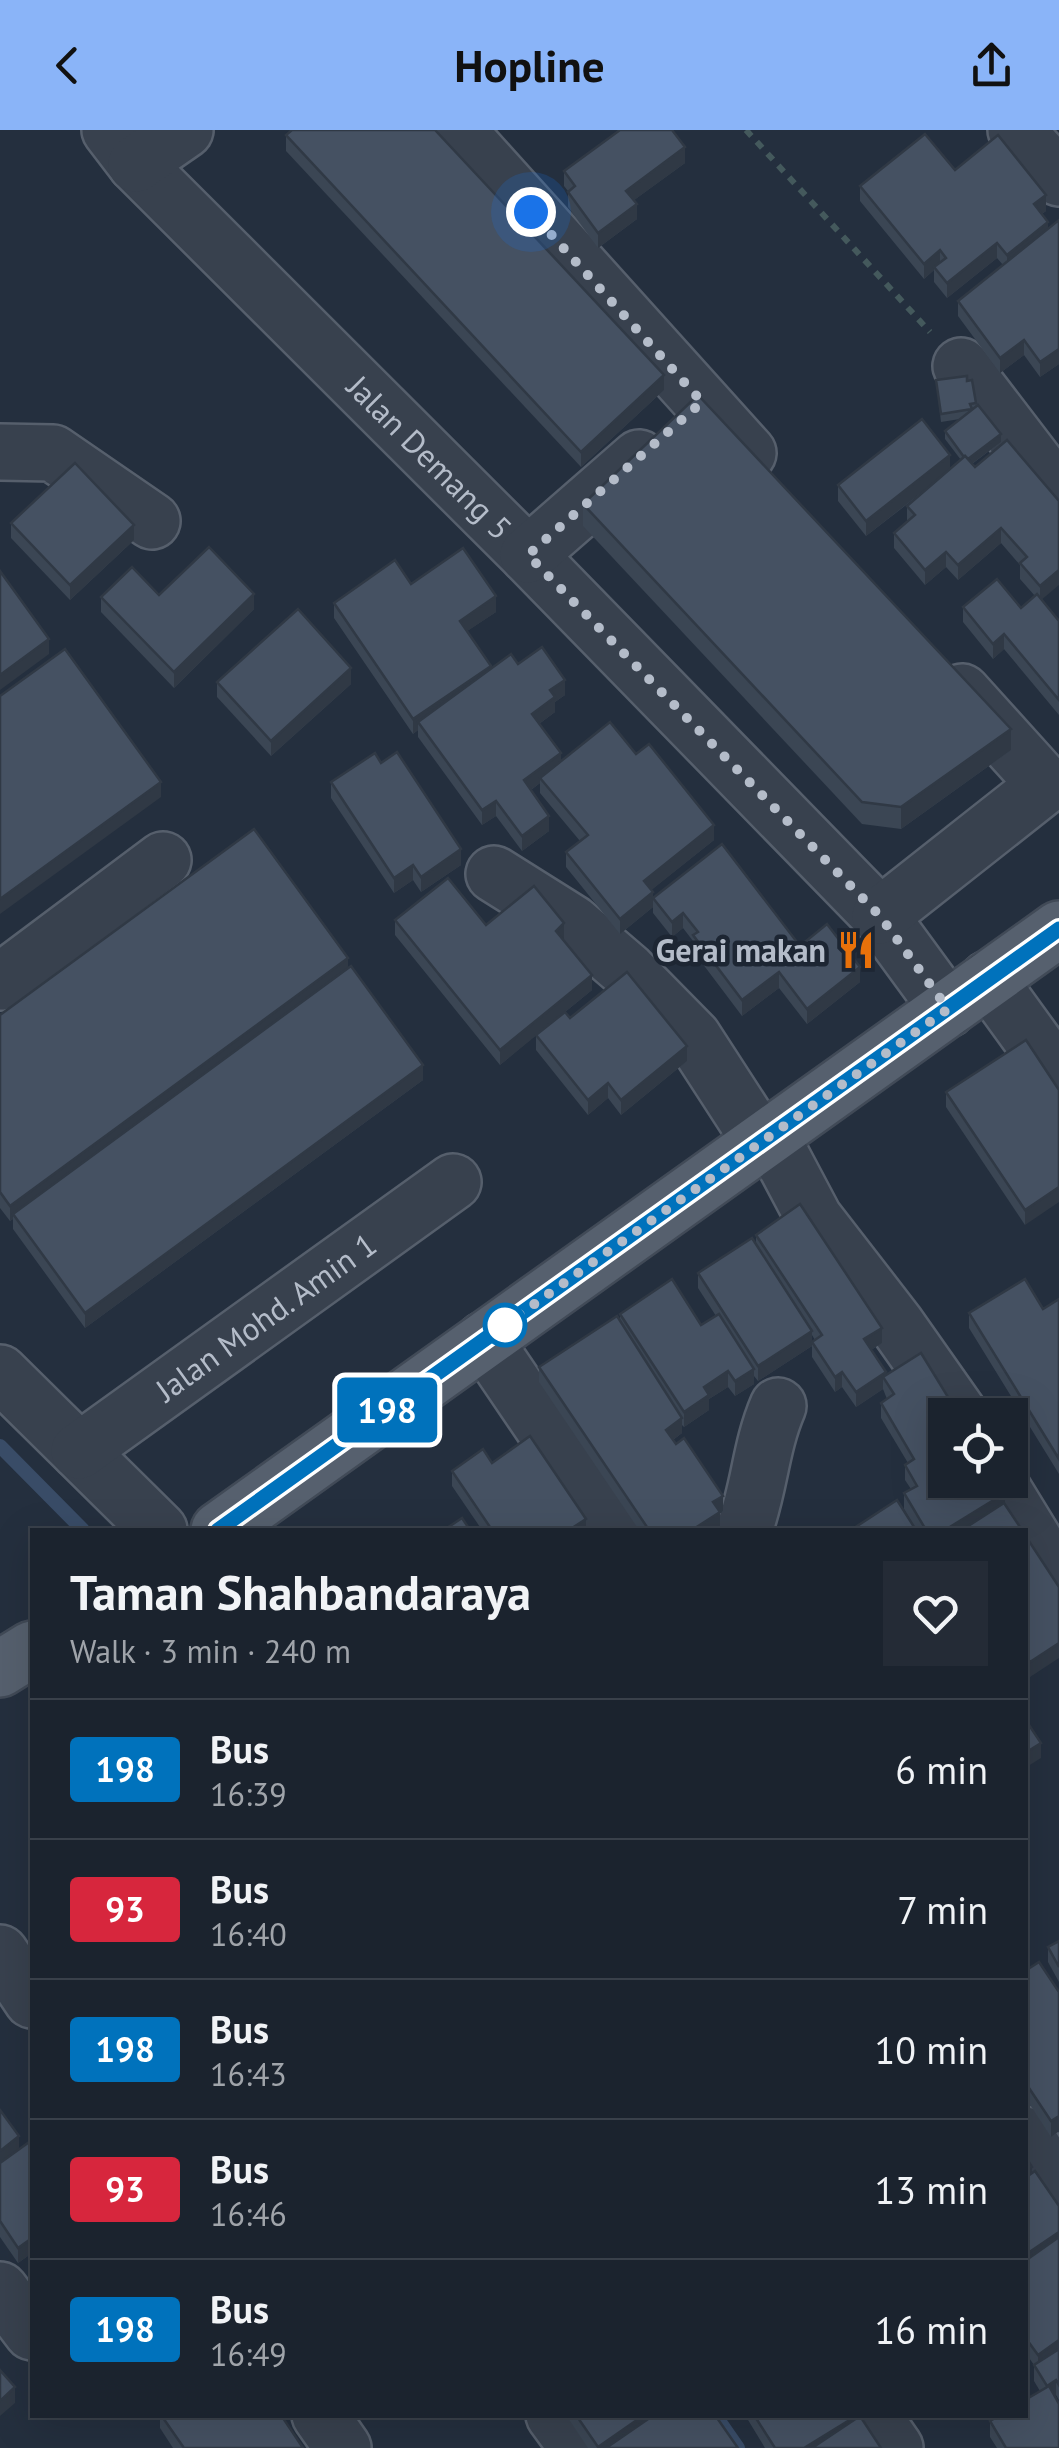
<!DOCTYPE html>
<html lang="en">
<head>
<meta charset="utf-8">
<style>
	:root { --surface:#1b232e; --page:#242b36; --text:#f1f3f6; --muted:#a0a4aa; --line:#39404a; --accent:#8ab4f8 }
	body { margin:0; font-family:"PT Sans",sans-serif; background:var(--page); color:var(--text); height:100vh; display:flex; flex-direction:column; font-size:38px; white-space:nowrap }
	* { box-sizing:border-box; margin:0 }
	p { font-size:32px; color:var(--muted) }
	.icon { flex:none; width:55px; height:55px; fill:none; stroke:currentColor; stroke-width:2; stroke-linecap:round; stroke-linejoin:round }
	.map { position:relative; flex:1; overflow:hidden }
	.details { position:absolute; left:30px; top:1398px; width:998px; height:890px; display:flex; flex-direction:column; background:var(--surface); border-radius:0px; box-shadow:0 10px 40px #0002,0 0 0 2px var(--line) }
	.details>* { flex:none }
	.badge { padding:0 20px; border-radius:8px; font-size:35px; line-height:65px }
	.tools { position:absolute; left:928px; top:1268px; display:grid; gap:20px }
	.tools a { display:grid; place-items:center; width:100px; height:100px; border-radius:0px; background:var(--surface); box-shadow:0 10px 40px #0002,0 0 0 2px var(--line); font-size:50px }
	.you { position:absolute; width:50px; height:50px; margin:-25px; border:8px solid #fff; border-radius:50%; background:#1a73e8; box-shadow:0 0 0 15px #1a73e833 }
	.map>.badge { position:absolute; translate:-50% -50%; box-shadow:0 0 0 5px #fff }
	.round { display:grid; place-items:center; flex:none; width:105px; height:105px; border-radius:0px; background:var(--page) }
	.head { display:flex; align-items:center; justify-content:space-between; height:170px; padding:0 40px }
	h1 { font-size:48px; font-weight:600; line-height:75px }
	ul { padding:0; list-style:none }
	li { display:flex; align-items:center; gap:30px; height:140px; padding:0 40px; border-top:2px solid var(--line) }
	li div { flex:1 }
	li b { display:block; font-size:38px }
	li em { font-style:normal }
	li .badge { min-width:110px; font-weight:700; text-align:center }
	header { display:flex; justify-content:space-between; align-items:center; height:130px; padding:0 40px; background:var(--accent); color:#111; font-size:45px; font-weight:600 }
	.map>svg:first-child { display:block }
	.lines { fill:none; stroke-linecap:round; stroke-linejoin:round }
	.stream { stroke:#394c67; stroke-width:14 }
	.minor-casing { stroke:#565f6c; stroke-width:60 }
	.major-casing { stroke:#414a57; stroke-width:60 }
	.path { stroke:#44595c; stroke-width:6; stroke-dasharray:8 8; stroke-linecap:butt }
	.minor { stroke:#38414e; stroke-width:55 }
	.major { stroke:#56606e; stroke-width:55 }
	.wall { fill:#3b4654 }
	.shaded-wall { fill:#303945 }
	.building { fill:#455162; stroke:#303945; stroke-width:2.5 }
	.line-casing { stroke:#fff; stroke-width:22 }
	.line { stroke:#0072bc; stroke-width:15 }
	.walk { stroke:#b4bcc9; stroke-width:10; stroke-dasharray:0 18 }
	.stop-dot { fill:#fff; stroke:#0072bc; stroke-width:5 }
	.labels { text-anchor:middle; dominant-baseline:central; stroke-width:9; stroke-linejoin:round; paint-order:stroke }
	.street-label { font-size:32px; fill:#b4bcc9; stroke:#1d2633 }
	.poi-label { font-size:32px; font-weight:bold; fill:#b4bcc9; stroke:#1d2633; text-anchor:end }
</style>
</head>
<body>
<header><svg class="icon" aria-label="back" viewBox="0 0 24 24"><path d="M15 5l-7 7 7 7"/></svg>Hopline<svg class="icon" aria-label="share" viewBox="0 0 24 24"><path d="M12 15V3M7 8l5-5 5 5M5 13v7h14v-7"/></svg></header>
<div class="map">
<svg width="1059" height="2318" viewBox="0 0 1059 2318">
	<rect width="100%" height="100%" fill="#242f3e"/>
	<g class="lines">
		<g class="stream">
			<polyline points="0,1316 83,1400"/>
			<polyline points="715,2285 738,2318"/>
		</g>
		<g class="minor-casing">
			<g id="minor">
				<path id="s1" d="M110,0L136,34L528,425L880,786L948,879"/>
				<polyline points="457,0 748,323"/>
				<polyline points="1016,0 1059,48"/>
				<polyline points="136,34 185,0"/>
				<polyline points="961,236 1059,364"/>
				<polyline points="0,322 53,323 152,391"/>
				<polyline points="528,425 639,328"/>
				<polyline points="494,744 572,793 628,841 693,907 761,1012"/>
				<polyline points="880,786 1046,655 962,562"/>
				<polyline points="988,849 1059,947"/>
				<polyline points="0,852 163,730"/>
				<polyline points="770,1005 814,1088 896,1194 960,1285"/>
				<polyline points="484,1210 613,1400"/>
				<polyline points="0,1243 159,1400"/>
				<path id="s2" d="M79,1321L453,1052"/>
				<polyline points="997,1350 1059,1451"/>
				<path d="M744,1400C760,1357 760,1318 778,1276"/>
				<polyline points="0,1823 32,1870"/>
				<polyline points="1025,2005 1059,2059"/>
				<polyline points="0,2160 32,2202"/>
				<polyline points="320,2285 343,2318"/>
				<polyline points="554,2285 578,2318"/>
				<polyline points="872,2285 895,2318"/>
			</g>
		</g>
		<g class="major-casing">
			<g id="major">
				<polyline points="219,1400 1059,799"/>
				<polyline points="0,1539 32,1519"/>
			</g>
		</g>
		<polyline class="path" points="746,0 930,202"/>
		<use href="#minor" class="minor"/>
		<use href="#major" class="major"/>
	</g>
	<g class="wall">
		<polygon points="286,5 664,260 581,337 286,21"/>
		<polygon points="685,33 634,70 637,89 598,118 568,77 568,61 564,56 564,41"/>
		<polygon points="955,40 1046,81 1042,84 1048,99 1059,90 1059,234 1040,247 1024,225 1000,243 958,186 958,171 1003,135 997,128 947,168 934,152 934,140 924,149 860,71 860,56"/>
		<polygon points="936,250 967,251 976,277 1001,312 972,334 975,337 1059,371 1042,470 1059,491 1059,585 1004,519 993,529 963,492 963,477 1021,478 1035,466 1020,449 1020,435 1001,413 958,450 946,437 925,455 894,418 894,403 907,392 907,376 932,355 866,406 838,371 838,355 950,339 961,330 945,309 945,301 960,289 941,292"/>
		<polygon points="583,374 1011,620 901,699 862,694 583,396"/>
		<polygon points="11,393 134,410 70,470 11,408"/>
		<polygon points="411,454 496,482 467,501 491,539 518,534 565,565 555,572 555,582 539,594 561,631 636,624 714,710 651,760 653,777 620,804 566,737 566,722 580,711 540,663 540,653 531,660 549,701 522,721 496,686 482,695 418,607 418,600 413,604 334,488 334,473"/>
		<polygon points="159,465 254,479 174,558 101,482 101,467"/>
		<polygon points="217,552 351,554 271,626 217,567"/>
		<polygon points="381,633 461,735 421,762 413,750 394,763 331,668 331,652"/>
		<polygon points="653,768 800,816 860,852 807,894 779,858 742,886 693,821 693,811 683,798 672,807 653,783"/>
		<polygon points="395,790 486,795 564,809 563,810 592,860 565,882 570,888 687,931 621,985 608,968 588,985 536,920 536,905 500,935 395,805"/>
		<polygon points="348,839 423,950 85,1198 13,1099 13,1089 10,1091 0,1078 0,885"/>
		<polygon points="1026,910 1025,1095 946,977 946,962"/>
		<polygon points="756,1105 882,1213 871,1220 886,1245 1005,1376 1022,1400 916,1400 904,1379 904,1363 911,1359 905,1350 905,1335 908,1333 881,1288 881,1273 887,1269 883,1259 856,1277 842,1257 835,1262 812,1227 812,1212 815,1210 812,1205 812,1216 758,1251 754,1246 754,1254 735,1266 728,1257 709,1269 709,1280 684,1297 682,1295 682,1303 673,1310 723,1381 720,1383 720,1397 715,1400 639,1400 539,1252 539,1237 620,1192 620,1184 701,1195 716,1186 698,1158 698,1143 756,1113"/>
		<polygon points="1059,1169 1059,1344 969,1198 969,1183 1043,1179"/>
		<polygon points="492,1333 586,1400 482,1400 452,1356 452,1341"/>
		<polygon points="1025,1405 1059,1457 1030,1547 1025,1539"/>
		<polygon points="1059,1811 1059,1852 1048,1832 1048,1817"/>
		<polygon points="1025,1841 1059,1862 1059,2001 1051,2007 1025,1967"/>
		<polygon points="0,1980 19,2020 32,2010 32,2123 18,2133 0,2107"/>
		<polygon points="1025,2026 1032,2043 1059,2076 1059,2270 1056,2265 1054,2266 1059,2318 997,2318 990,2307 990,2291 1040,2261 1034,2251 1034,2235 1025,2222"/>
		<polygon points="160,2285 281,2285 303,2318 173,2318 160,2298"/>
		<polygon points="566,2285 715,2285 738,2318 588,2318"/>
		<polygon points="745,2285 856,2285 856,2289 881,2318 765,2318"/>
	</g>
	<g class="shaded-wall">
		<polygon points="685,17 685,33 626,76 626,61"/>
		<polygon points="1046,65 1046,81 1034,89 1034,74"/>
		<polygon points="637,74 637,89 598,118 598,103"/>
		<polygon points="1048,92 1048,107 1007,140 1007,125"/>
		<polygon points="997,113 997,128 947,168 947,153"/>
		<polygon points="940,120 940,135 934,137 934,140 924,149 924,134"/>
		<polygon points="1024,210 1024,225 1000,243 1000,228"/>
		<polygon points="1059,219 1059,234 1040,247 1040,232"/>
		<polygon points="664,245 664,260 581,337 581,322"/>
		<polygon points="1001,304 1001,312 966,338 966,330"/>
		<polygon points="950,325 950,340 866,406 866,391"/>
		<polygon points="134,395 134,410 70,470 70,455"/>
		<polygon points="1001,398 1001,413 958,450 958,435"/>
		<polygon points="946,422 946,437 925,455 925,440"/>
		<polygon points="1059,440 1059,455 1040,471 1040,456"/>
		<polygon points="254,464 254,479 174,558 174,542"/>
		<polygon points="496,466 496,482 460,506 460,491"/>
		<polygon points="1004,504 1004,519 993,529 993,514"/>
		<polygon points="49,509 49,524 0,560 0,545"/>
		<polygon points="491,536 491,551 418,592 418,600 413,604 413,589"/>
		<polygon points="351,538 351,554 271,626 271,611"/>
		<polygon points="565,550 565,565 555,572 555,582 532,599 532,584 550,560"/>
		<polygon points="1011,599 1011,620 901,699 901,677"/>
		<polygon points="561,623 561,638 540,648 540,653 524,665 524,650"/>
		<polygon points="161,652 161,667 0,784 0,769"/>
		<polygon points="496,671 496,686 482,695 482,680"/>
		<polygon points="549,686 549,701 522,721 522,706"/>
		<polygon points="714,695 714,710 644,766 644,751"/>
		<polygon points="461,719 461,735 421,762 421,747"/>
		<polygon points="413,735 413,750 394,763 394,748"/>
		<polygon points="653,762 653,777 620,804 620,789"/>
		<polygon points="683,783 683,798 672,807 672,792"/>
		<polygon points="564,793 564,809 556,816 556,801"/>
		<polygon points="348,828 348,843 13,1084 13,1089 10,1091 10,1076"/>
		<polygon points="860,837 860,852 807,894 807,879"/>
		<polygon points="779,842 779,858 742,886 742,870"/>
		<polygon points="592,845 592,860 500,935 500,920"/>
		<polygon points="687,916 687,931 621,985 621,970"/>
		<polygon points="423,935 423,950 85,1198 85,1183"/>
		<polygon points="608,953 608,968 588,985 588,970"/>
		<polygon points="1059,1057 1059,1072 1025,1095 1025,1080"/>
		<polygon points="882,1198 882,1213 864,1224 864,1209"/>
		<polygon points="812,1201 812,1216 758,1251 758,1236"/>
		<polygon points="754,1239 754,1254 735,1266 735,1251"/>
		<polygon points="728,1241 728,1257 709,1269 709,1280 684,1297 684,1282 704,1257"/>
		<polygon points="842,1242 842,1257 835,1262 835,1247"/>
		<polygon points="886,1242 886,1253 883,1247 883,1259 856,1277 856,1262"/>
		<polygon points="682,1288 682,1303 666,1315 666,1300"/>
		<polygon points="1005,1363 1005,1378 970,1400 945,1400"/>
		<polygon points="723,1366 723,1381 720,1383 720,1397 715,1400 692,1400 713,1372"/>
		<polygon points="586,1389 586,1400 569,1400"/>
		<polygon points="1059,1513 1059,1528 1030,1547 1030,1532"/>
		<polygon points="1041,1613 1041,1628 1025,1638 1025,1623"/>
		<polygon points="1059,1986 1059,2001 1051,2007 1051,1991"/>
		<polygon points="19,2006 19,2022 0,2036 0,2021"/>
		<polygon points="1032,2037 1032,2052 1025,2057 1025,2042"/>
		<polygon points="1059,2102 1059,2117 1025,2141 1025,2125"/>
		<polygon points="32,2108 32,2123 18,2133 18,2118"/>
		<polygon points="1059,2210 1059,2225 1038,2240 1038,2225"/>
		<polygon points="1056,2250 1056,2265 1047,2271 1047,2256"/>
		<polygon points="15,2257 15,2273 0,2286 0,2271"/>
		<polygon points="644,2285 665,2285 618,2318 598,2318"/>
		<polygon points="856,2286 856,2301 828,2318 804,2318"/>
	</g>
	<g class="building">
		<polygon points="292,0 435,0 664,245 581,322 286,5"/>
		<polygon points="620,0 672,0 685,17 626,61 637,74 598,103 568,62 575,56 564,41"/>
		<polygon points="925,4 955,40 998,5 1046,65 1034,74 1048,92 1007,125 997,113 947,153 934,137 946,128 940,120 924,134 860,56"/>
		<polygon points="1059,90 1059,219 1040,232 1024,210 1000,228 958,171"/>
		<polygon points="967,246 967,251 972,250 976,273 970,274 972,279 941,284 936,250"/>
		<polygon points="698,265 1011,599 901,677 862,672 583,374"/>
		<polygon points="978,275 1001,304 968,329 965,326 964,327 945,301"/>
		<polygon points="922,289 950,325 866,391 838,355"/>
		<polygon points="1007,310 1059,371 1059,440 1040,456 1020,433 1027,427 1001,398 958,435 946,422 925,440 894,403 915,385 907,376 965,326 975,337"/>
		<polygon points="75,333 134,395 70,455 11,393"/>
		<polygon points="209,417 254,464 174,542 101,467 132,437 159,465"/>
		<polygon points="463,418 496,466 460,491 491,536 413,589 334,473 395,430 411,454"/>
		<polygon points="0,441 49,509 0,545"/>
		<polygon points="997,449 1021,478 1037,464 1059,491 1059,570 1004,504 993,514 963,477"/>
		<polygon points="298,479 351,538 271,611 217,552"/>
		<polygon points="542,517 565,550 550,560 555,567 532,584 561,623 524,650 549,686 522,706 496,671 482,680 418,592 511,524 518,534"/>
		<polygon points="65,519 161,652 0,769 0,566"/>
		<polygon points="610,592 636,624 649,614 714,695 644,751 653,762 620,789 566,722 588,705 540,648"/>
		<polygon points="397,622 461,719 421,747 413,735 394,748 331,652 375,623 381,633"/>
		<polygon points="254,699 348,828 10,1076 0,1062 0,885"/>
		<polygon points="722,714 800,816 827,794 860,837 807,879 779,842 742,870 693,805 698,802 683,783 672,792 653,768"/>
		<polygon points="448,748 486,795 534,756 564,793 556,801 592,845 500,920 395,790"/>
		<polygon points="351,836 423,935 85,1183 13,1084"/>
		<polygon points="627,842 687,916 621,970 608,953 588,970 536,905 565,882 570,888"/>
		<polygon points="1026,910 1059,960 1059,1057 1025,1080 946,962"/>
		<polygon points="800,1074 882,1198 864,1209 886,1242 856,1262 842,1242 835,1247 812,1212 822,1205 756,1105"/>
		<polygon points="752,1108 812,1201 758,1236 698,1143"/>
		<polygon points="672,1149 701,1195 719,1184 754,1239 735,1251 728,1241 704,1257 709,1265 684,1282 620,1184"/>
		<polygon points="1025,1149 1043,1179 1059,1169 1059,1329 969,1183"/>
		<polygon points="617,1186 682,1288 666,1300 676,1314 684,1308 723,1366 713,1372 720,1382 692,1400 649,1400 539,1237"/>
		<polygon points="921,1223 959,1285 945,1285 945,1350 998,1350 1005,1363 945,1400 926,1400 904,1363 917,1356 905,1335 914,1329 881,1273 894,1264 883,1247"/>
		<polygon points="530,1306 586,1389 569,1400 492,1400 452,1341 483,1319 492,1333"/>
		<polygon points="897,1370 916,1400 851,1400"/>
		<polygon points="1004,1373 1022,1400 962,1400"/>
		<polygon points="462,1388 470,1400 444,1400"/>
		<polygon points="1025,1405 1059,1457 1059,1513 1030,1532 1025,1524"/>
		<polygon points="1025,1589 1041,1613 1025,1623"/>
		<polygon points="1059,1811 1059,1837 1048,1817"/>
		<polygon points="1039,1832 1059,1862 1059,1986 1051,1991 1025,1952 1025,1841"/>
		<polygon points="0,1980 19,2006 0,2021"/>
		<polygon points="32,2010 32,2108 18,2118 0,2091 0,2033"/>
		<polygon points="1025,2026 1032,2037 1025,2042"/>
		<polygon points="1035,2041 1059,2076 1059,2102 1025,2125 1025,2048"/>
		<polygon points="1059,2107 1059,2210 1038,2225 1025,2207 1025,2131"/>
		<polygon points="1059,2219 1059,2255 1056,2250 1047,2256 1034,2235"/>
		<polygon points="0,2240 15,2257 0,2271"/>
		<polygon points="1049,2256 1059,2274 1059,2318 1006,2318 990,2291 1001,2285 1025,2285 1025,2270"/>
		<polygon points="161,2285 281,2285 303,2318 184,2318"/>
		<polygon points="576,2285 644,2285 598,2317"/>
		<polygon points="654,2285 715,2285 738,2318 606,2318"/>
		<polygon points="754,2285 856,2285 856,2286 804,2318 775,2318"/>
		<polygon points="860,2286 881,2318 812,2318"/>
	</g>
	<g class="lines">
		<g class="line-casing">
			<polyline id="line" points="218,1400 1059,799"/>
		</g>
		<use href="#line" class="line"/>
		<polyline class="walk" points="505,1195 948,879 880,786 528,425 702,272 531,82"/>
	</g>
	<defs>
		<g id="restaurant-bare" transform="scale(3)"><path d="M-5-6h1v4h1v-4h1v4h1v-4h1v5L-1.5 .5V6h-2V.5L-5-1ZM5-6V6H3V1.5H1.5Q1.5-4 5-6Z" fill="#e8710a" stroke="#1d2633" stroke-width="2.5" paint-order="stroke"/></g>
	</defs>
	<g fill-rule="evenodd">
		<use href="#restaurant-bare" x="856" y="820"/>
	</g>
	<circle class="stop-dot" cx="505" cy="1195" r="20"/>
	<g class="labels">
		<g class="street-label">
			<text stroke="none"><textPath href="#s1" startOffset="458">Jalan Demang 5</textPath></text>
			<text stroke="none"><textPath href="#s2" startOffset="230">Jalan Mohd. Amin 1</textPath></text>
		</g>
		<g class="poi-label">
			<text x="826" y="820">Gerai makan</text>
		</g>
	</g>
</svg>
<div class="tools">
<a><svg class="icon" aria-label="locate" viewBox="0 0 24 24"><circle cx="12" cy="12" r="6"/><path d="M12 2v4M12 18v4M2 12h4M18 12h4"/></svg></a>
</div>
<div class="you" style="left:531px;top:82px"></div>
<b class="badge" style="left:387px;top:1280px;background:#0072bc;color:#fff">198</b>
<section class="details">
<div class="head"><div><h1>Taman Shahbandaraya</h1><p>Walk · 3 min · 240 m</p></div><a class="round"><svg class="icon" aria-label="heart" viewBox="0 0 24 24"><path d="M12 20l-8-8c-3-5 5-10 8-4 3-6 11-1 8 4z"/></svg></a></div>
<ul>
<li><span class="badge" style="background:#0072bc;color:#fff">198</span><div><b>Bus</b><p>16:39</p></div><em>6 min</em></li>
<li><span class="badge" style="background:#d7263d;color:#fff">93</span><div><b>Bus</b><p>16:40</p></div><em>7 min</em></li>
<li><span class="badge" style="background:#0072bc;color:#fff">198</span><div><b>Bus</b><p>16:43</p></div><em>10 min</em></li>
<li><span class="badge" style="background:#d7263d;color:#fff">93</span><div><b>Bus</b><p>16:46</p></div><em>13 min</em></li>
<li><span class="badge" style="background:#0072bc;color:#fff">198</span><div><b>Bus</b><p>16:49</p></div><em>16 min</em></li>
</ul>
</section>
</div>
</body>
</html>
